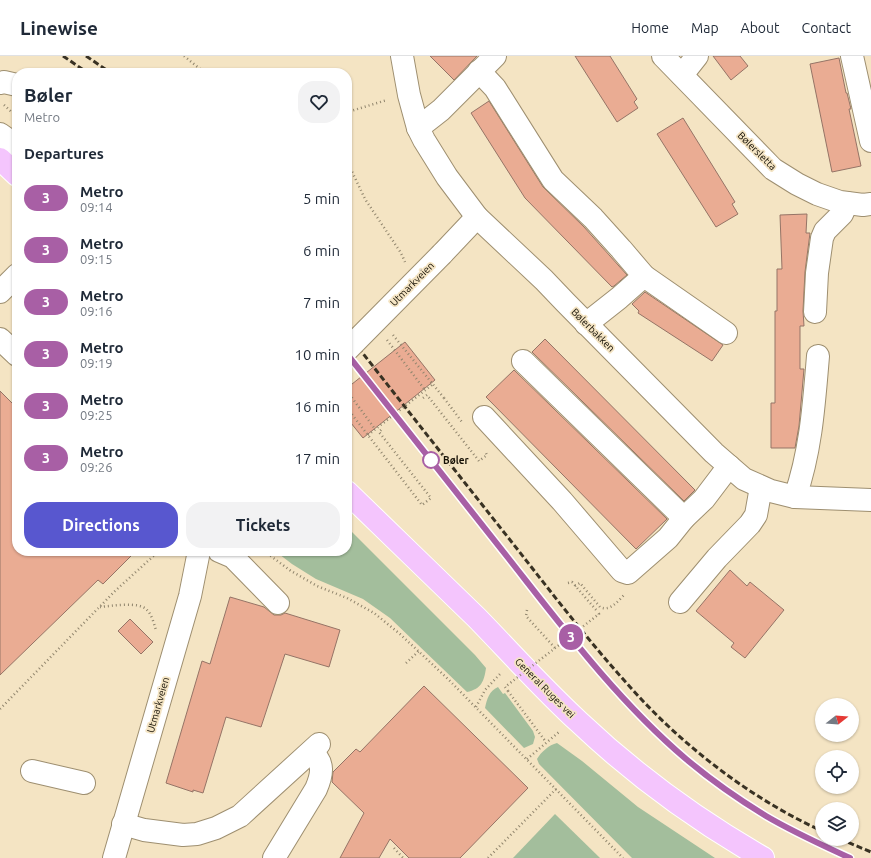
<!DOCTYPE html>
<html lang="en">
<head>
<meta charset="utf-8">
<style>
	:root { --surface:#fff; --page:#f2f2f3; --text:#1f2937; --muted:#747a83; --line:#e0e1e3; --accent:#5857cf }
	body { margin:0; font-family:Ubuntu,sans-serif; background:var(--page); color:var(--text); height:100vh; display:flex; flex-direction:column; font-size:15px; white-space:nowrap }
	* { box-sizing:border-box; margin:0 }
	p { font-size:13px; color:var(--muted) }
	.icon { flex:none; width:22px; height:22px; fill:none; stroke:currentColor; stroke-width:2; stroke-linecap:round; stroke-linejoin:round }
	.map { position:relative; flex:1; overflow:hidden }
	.sheet { position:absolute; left:12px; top:12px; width:340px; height:488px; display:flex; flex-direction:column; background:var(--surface); border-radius:16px; box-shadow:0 1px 3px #0004 }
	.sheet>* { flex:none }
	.badge { padding:0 8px; border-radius:13px; font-size:14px; line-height:26px }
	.needle { width:26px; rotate:73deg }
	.tools { position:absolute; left:815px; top:642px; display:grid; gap:8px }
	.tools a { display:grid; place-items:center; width:44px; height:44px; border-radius:50%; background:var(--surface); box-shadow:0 1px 3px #0004; font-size:20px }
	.map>.badge { position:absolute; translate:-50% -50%; box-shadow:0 0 0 2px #fff }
	h2 { padding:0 12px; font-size:15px; line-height:36px }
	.round { display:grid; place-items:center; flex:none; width:42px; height:42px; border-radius:16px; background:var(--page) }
	.summary { display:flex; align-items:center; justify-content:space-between; height:68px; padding:0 12px }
	h1 { font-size:19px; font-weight:700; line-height:30px }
	.primary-button { display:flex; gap:8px; margin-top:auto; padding:8px 12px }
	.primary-button a { flex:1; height:46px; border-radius:16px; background:var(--accent); color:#fff; font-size:16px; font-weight:700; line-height:46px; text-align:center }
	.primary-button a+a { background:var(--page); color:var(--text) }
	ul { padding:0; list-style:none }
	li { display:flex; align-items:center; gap:12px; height:52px; padding:0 12px }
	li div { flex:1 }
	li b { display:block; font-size:15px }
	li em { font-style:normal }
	li .badge { min-width:44px; font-weight:700; text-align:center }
	header { display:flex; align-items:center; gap:24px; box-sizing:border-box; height:56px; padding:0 20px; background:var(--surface); border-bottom:1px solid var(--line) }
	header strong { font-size:19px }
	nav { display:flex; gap:22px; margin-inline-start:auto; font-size:14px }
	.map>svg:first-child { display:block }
	.green { fill:#a3be9c }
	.building { fill:#eaac93; stroke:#957466 }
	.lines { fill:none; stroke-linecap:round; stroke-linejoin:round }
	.minor-casing { stroke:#9e8f70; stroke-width:24 }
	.major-casing { stroke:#fff; stroke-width:24 }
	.path { stroke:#90856d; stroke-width:2.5; stroke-dasharray:1 3; stroke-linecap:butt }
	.minor { stroke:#fff; stroke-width:22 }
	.major { stroke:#f4c5fd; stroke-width:22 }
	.rail { stroke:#393223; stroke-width:3; stroke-dasharray:6 3; stroke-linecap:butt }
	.minor-bridge-casing { stroke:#9e8f70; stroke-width:24; stroke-linecap:butt }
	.path-bridge { stroke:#90856d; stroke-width:2.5; stroke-dasharray:1 3; stroke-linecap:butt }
	.minor-bridge { stroke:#fff; stroke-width:22 }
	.line-casing { stroke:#fff; stroke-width:9 }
	.line { stroke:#a85fa5; stroke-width:6 }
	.stop-dot { fill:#fff; stroke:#a85fa5; stroke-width:2 }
	.labels { text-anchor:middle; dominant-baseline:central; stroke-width:3.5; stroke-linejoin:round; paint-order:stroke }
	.street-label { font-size:10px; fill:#140f04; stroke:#f4e4c3 }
	.stop-label { font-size:10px; font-weight:bold; fill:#140f04; stroke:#f4e4c3; text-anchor:start }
</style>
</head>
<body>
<header>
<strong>Linewise</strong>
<nav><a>Home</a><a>Map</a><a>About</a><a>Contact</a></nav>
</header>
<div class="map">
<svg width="871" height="802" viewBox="0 0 871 802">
	<rect width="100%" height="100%" fill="#f4e4c3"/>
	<g class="green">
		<path d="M347,471L475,599L486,612C484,626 481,633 467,636L390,562L363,543L316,523L292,508L275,495H347Z"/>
		<path d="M498,631L503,638L505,637L533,675L535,681L533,688L524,692L485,652C487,643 489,635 498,631Z"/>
		<path d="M557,687L582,705L638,751L715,802H632L539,708L537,703C541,696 549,689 557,687Z"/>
		<polygon points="555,758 600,802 513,802"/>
	</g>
	<g class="building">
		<polygon points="430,0 477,0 454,24"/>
		<polygon points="575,0 610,0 637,43 634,46 638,52 617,66"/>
		<polygon points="713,0 740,0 748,10 731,24"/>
		<polygon points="839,2 846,37 847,37 851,53 849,53 861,110 832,116 810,8"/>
		<polygon points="489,45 543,131 584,171 627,219 614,230 612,231 525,142 471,57"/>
		<polygon points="683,62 735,146 732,148 738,158 716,171 657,78"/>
		<polygon points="807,158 806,177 810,177 805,216 803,255 804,270 800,270 800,313 804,313 799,370 795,392 771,392 771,347 775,347 775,255 777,255 777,213 782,213 780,159"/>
		<polygon points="645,236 723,289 712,305 638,257 639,255 632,248"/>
		<polygon points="545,283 695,434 684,445 532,296"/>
		<polygon points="405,286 435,324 363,382 347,362 347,332"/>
		<polygon points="514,314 667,463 636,493 486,341"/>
		<polygon points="0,335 17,352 17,495 136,495 103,528 98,524 0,619"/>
		<polygon points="730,514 747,530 750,526 784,554 745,602 731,591 734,587 696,555"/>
		<polygon points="230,541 264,551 274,559 281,559 285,557 340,574 329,611 285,598 261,671 226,661 203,737 193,734 193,736 166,727 202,605 210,608"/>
		<polygon points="130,563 153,586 141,598 118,575"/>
		<polygon points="424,630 528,732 460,802 409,802 390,783 379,802 340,802 364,757 332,726 333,716 356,693 360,696"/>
	</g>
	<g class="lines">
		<g class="minor-casing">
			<g id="minor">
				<polyline points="402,0 409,39 418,72 424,84 447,121 477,161 544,224 565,246 714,397 744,423 771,435 795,441 871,444"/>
				<polyline points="663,0 773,113 797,128 817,138 840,146 863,149 871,148"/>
				<polyline points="852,0 871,85"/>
				<polyline points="479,15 495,32 553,124 593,162 621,193 644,220 726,277"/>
				<polyline points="682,19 697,0"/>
				<polyline points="0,27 4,26 17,29"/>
				<polyline points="418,72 441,54 495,0"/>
				<polyline points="0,78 17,90"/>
				<polyline points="442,198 477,161"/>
				<polyline points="0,236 17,219"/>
				<polyline points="815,256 817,217 822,182 825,175 842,158 847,147"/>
				<polyline points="586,268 619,242 644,220"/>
				<polyline points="0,283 17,299"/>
				<polyline points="523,305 684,462"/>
				<polyline points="484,361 562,445 622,515 628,517 668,482 684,462 704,443 729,410"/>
				<path d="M795,441C811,395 814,348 818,300"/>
				<polyline points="219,495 233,501 278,547"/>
				<polyline points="680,546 717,502 750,468 756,459 761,431"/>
				<polyline points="32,715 84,727"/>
				<polyline points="123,768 144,774 183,779 197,778 216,772 240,760 319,688"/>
				<polyline points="114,802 190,540 199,495"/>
				<path d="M274,802L316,733C322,719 325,706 311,696"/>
			</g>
		</g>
		<g class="major-casing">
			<g id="major">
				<polyline points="0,103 17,119"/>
				<path d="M347,436C390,478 434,520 477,562C511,597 543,633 579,666C636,720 695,763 763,802"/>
			</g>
		</g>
		<g class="path">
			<polyline points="184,0 205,17"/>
			<polyline points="4,49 17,61"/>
			<polyline points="347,59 351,55 387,44"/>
			<polyline points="347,105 365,143 401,197 405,206"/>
			<polyline points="387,284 425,334"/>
			<polyline points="347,335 375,373"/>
			<polyline points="423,342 427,339 479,405 487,399 486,397"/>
			<polyline points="444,342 462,366"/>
			<polyline points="347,352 422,449 431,442 379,376 383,372"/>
			<polyline points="264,495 291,515 317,530 347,542 374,557 400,578 448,623 623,802"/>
			<polyline points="568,527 572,526 597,555"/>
			<path d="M575,530L580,527L600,551C610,556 618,545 625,538"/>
			<path d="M100,551C111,550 140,545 147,554C152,559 154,568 156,574"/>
			<polyline points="527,554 526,560 555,592"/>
			<polyline points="406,607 419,595"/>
			<polyline points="508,635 546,686"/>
			<polyline points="476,651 485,634 500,618"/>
			<polyline points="0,653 115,535 159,495"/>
			<polyline points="527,703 559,676"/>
			<polyline points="394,792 403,802"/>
			<polyline points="488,802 556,733"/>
		</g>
		<use href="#minor" class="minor"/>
		<use href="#major" class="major"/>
		<g class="rail">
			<polyline points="63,0 88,17"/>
			<polyline points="86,0 111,17"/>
			<path d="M347,277C404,350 461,422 518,494C558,545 598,597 642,644C692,697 756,745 822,775"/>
			<path d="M347,298C403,369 459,440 516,511C569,578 621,647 686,703C711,724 738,743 766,760C792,777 822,789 850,802"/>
			<polyline points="840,783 871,796"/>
		</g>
		<g class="minor-bridge-casing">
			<polyline id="minor-bridge" points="347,294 442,198"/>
		</g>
		<g class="path-bridge">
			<polyline points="393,279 444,342"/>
			<polyline points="368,379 433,328"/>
			<polyline points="508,635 505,631 599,558 597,555"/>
		</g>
		<use href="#minor-bridge" class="minor-bridge"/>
	</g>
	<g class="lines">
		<g class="line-casing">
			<path id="line" d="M347,298C401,366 455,434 509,503C564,573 618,645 686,703C711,724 738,743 766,760C793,776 822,789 850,802"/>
		</g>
		<use href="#line" class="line"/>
	</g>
	<circle class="stop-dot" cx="431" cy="404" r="8"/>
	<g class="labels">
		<g class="street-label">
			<text transform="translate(757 95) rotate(45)">Bølersletta</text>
			<text transform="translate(412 228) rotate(-45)">Utmarkveien</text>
			<text transform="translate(593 274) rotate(45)">Bølerbakken</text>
			<text transform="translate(545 632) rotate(45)">General Ruges vei</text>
			<text transform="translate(158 649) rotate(-74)">Utmarkveien</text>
		</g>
		<g class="stop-label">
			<text x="443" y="404">Bøler</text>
		</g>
	</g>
</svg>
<div class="tools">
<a><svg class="needle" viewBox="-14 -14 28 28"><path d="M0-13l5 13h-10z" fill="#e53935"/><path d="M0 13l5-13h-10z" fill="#747a83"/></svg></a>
<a><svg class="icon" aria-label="locate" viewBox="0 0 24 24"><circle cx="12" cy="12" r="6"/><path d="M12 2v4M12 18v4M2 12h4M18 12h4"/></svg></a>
<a><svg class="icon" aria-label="layers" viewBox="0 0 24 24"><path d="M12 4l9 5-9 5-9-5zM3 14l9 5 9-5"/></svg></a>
</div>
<b class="badge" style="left:571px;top:581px;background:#a85fa5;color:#fff">3</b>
<section class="sheet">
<div class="summary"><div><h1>Bøler</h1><p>Metro</p></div><a class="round"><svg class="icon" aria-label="heart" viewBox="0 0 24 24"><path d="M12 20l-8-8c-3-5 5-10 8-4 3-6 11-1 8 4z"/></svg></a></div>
<h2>Departures</h2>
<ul>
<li><span class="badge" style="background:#a85fa5;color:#fff">3</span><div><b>Metro</b><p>09:14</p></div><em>5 min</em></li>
<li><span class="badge" style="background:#a85fa5;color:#fff">3</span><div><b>Metro</b><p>09:15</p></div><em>6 min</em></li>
<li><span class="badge" style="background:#a85fa5;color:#fff">3</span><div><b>Metro</b><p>09:16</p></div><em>7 min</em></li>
<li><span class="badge" style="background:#a85fa5;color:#fff">3</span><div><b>Metro</b><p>09:19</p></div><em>10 min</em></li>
<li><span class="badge" style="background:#a85fa5;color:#fff">3</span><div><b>Metro</b><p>09:25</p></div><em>16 min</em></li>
<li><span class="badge" style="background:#a85fa5;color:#fff">3</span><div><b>Metro</b><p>09:26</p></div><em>17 min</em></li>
</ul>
<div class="primary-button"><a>Directions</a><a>Tickets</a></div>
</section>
</div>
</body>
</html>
